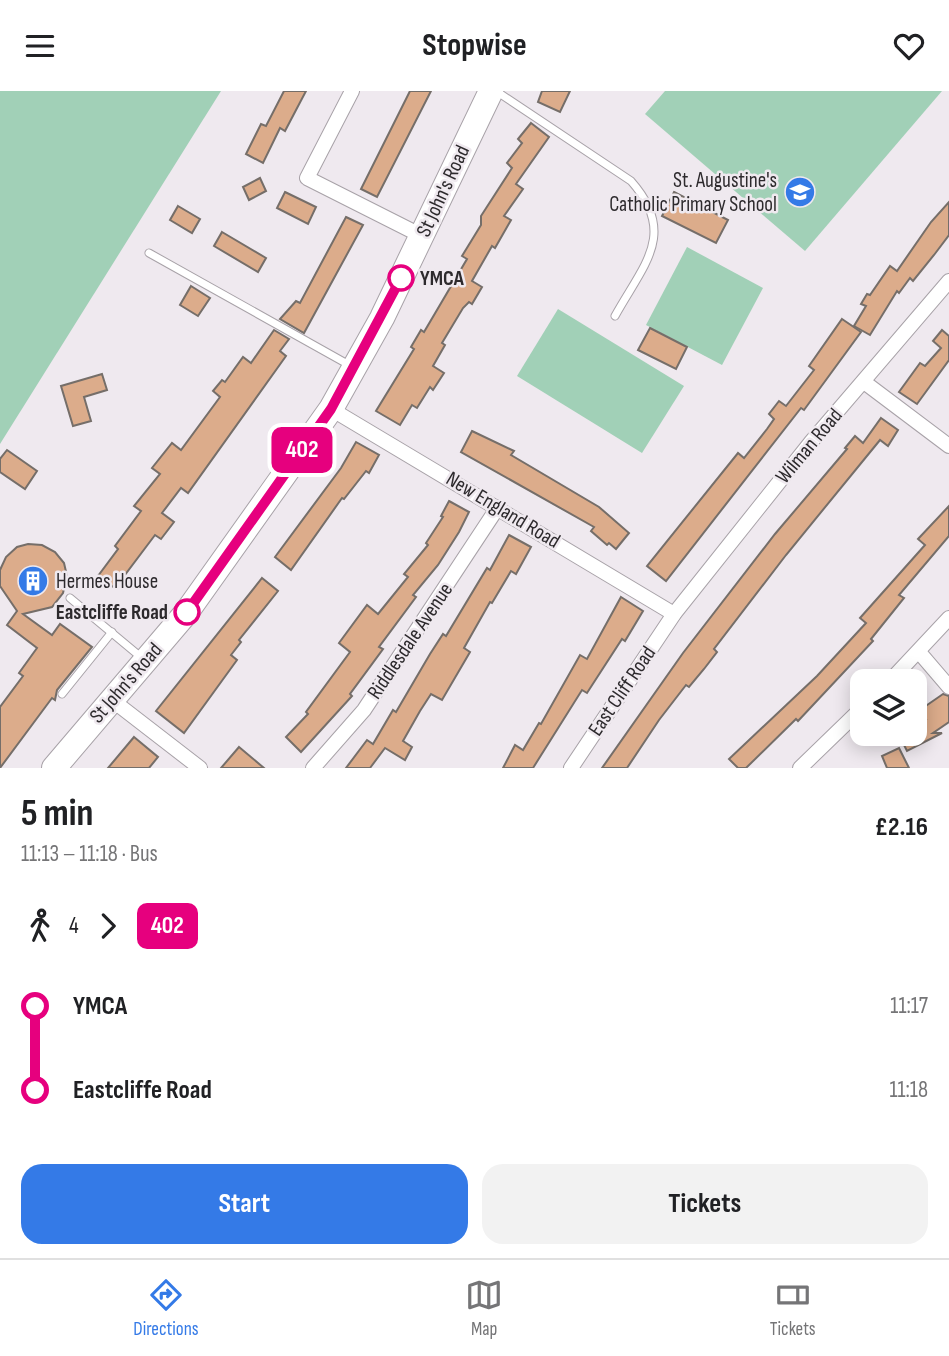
<!DOCTYPE html>
<html lang="en">
<head>
<meta charset="utf-8">
<style>
	:root { --surface:#fff; --page:#f2f2f2; --text:#202124; --muted:#757577; --line:#e0e0e0; --accent:#347ae7 }
	body { margin:0; font-family:"Sofia Sans Condensed",sans-serif; background:var(--page); color:var(--text); height:100vh; display:flex; flex-direction:column; font-size:26px; white-space:nowrap }
	* { box-sizing:border-box; margin:0 }
	p { font-size:23px; color:var(--muted) }
	.icon { flex:none; width:38px; height:38px; fill:none; stroke:currentColor; stroke-width:2; stroke-linecap:round; stroke-linejoin:round }
	.map { position:relative; height:677px; overflow:hidden }
	.panel { display:flex; flex-direction:column; background:var(--surface); flex:1 }
	.panel>* { flex:none }
	.badge { padding:0 14px; border-radius:10px; font-size:24px; line-height:46px }
	.buttons { position:absolute; left:850px; top:578px; display:grid; gap:14px }
	.buttons a { display:grid; place-items:center; width:77px; height:77px; border-radius:14px; background:var(--surface); box-shadow:0 4px 18px #0003; font-size:35px }
	.map>.badge { position:absolute; translate:-50% -50%; box-shadow:0 0 0 4px #fff }
	.legs { display:flex; align-items:center; gap:10px; height:77px; padding:0 21px; font-size:23px }
	.legs p { margin-inline-start:auto }
	.overview { display:flex; align-items:center; justify-content:space-between; height:119px; padding:0 21px }
	h1 { font-size:38px; font-weight:700; line-height:52px }
	.primary-button { display:flex; gap:14px; margin-top:auto; padding:14px 21px }
	.primary-button a { flex:1; height:80px; border-radius:21px; background:var(--accent); color:#fff; font-size:28px; font-weight:700; line-height:80px; text-align:center }
	.primary-button a+a { background:var(--page); color:var(--text) }
	ul { padding:0 21px; list-style:none }
	li { display:flex; align-items:center; gap:24px; height:84px; font-size:26px }
	li i { display:grid; place-items:center; width:10px; height:100%; margin:0 9px; background:currentColor }
	li i::after { content:''; width:18px; height:18px; margin:-9px; border:5px solid; border-radius:50%; background:var(--surface) }
	li p { margin-inline-start:auto }
	li:first-child i { background:linear-gradient(#0000 50%,currentColor 0) }
	li:last-child i { background:linear-gradient(currentColor 50%,#0000 0) }
	header { display:flex; justify-content:space-between; align-items:center; height:91px; padding:0 21px; background:var(--surface); font-size:32px; font-weight:700 }
	.tabs { display:flex; justify-content:space-around; align-items:center; height:98px; border-top:2px solid var(--line); background:var(--surface); font-size:19px; color:var(--muted) }
	.tabs a { display:grid; justify-items:center; gap:4px }
	.tabs .active { color:var(--accent) }
	.map>svg:first-child { display:block }
	.green { fill:#a1d0b7 }
	.building { fill:#dcac8b; stroke:#756e69; stroke-width:2 }
	.lines { fill:none; stroke-linecap:round; stroke-linejoin:round }
	.service-casing { stroke:#a8a2a8; stroke-width:9 }
	.minor-casing { stroke:#a8a2a8; stroke-width:16 }
	.trunk-casing { stroke:#a8a2a8; stroke-width:26 }
	.service { stroke:#fff; stroke-width:7 }
	.minor { stroke:#fff; stroke-width:14 }
	.trunk { stroke:#fff; stroke-width:24 }
	.line-1-casing { stroke:#fff; stroke-width:16 }
	.line-1 { stroke:#e6007e; stroke-width:10 }
	.stop-1-dot { fill:#fff; stroke:#e6007e; stroke-width:3.5 }
	.labels { text-anchor:middle; dominant-baseline:central; stroke-width:5; stroke-linejoin:round; paint-order:stroke }
	.poi-label { font-size:21px; fill:#2d2a2d; stroke:#efe9ef; text-anchor:end }
	.street-label { font-size:21px; fill:#2d2a2d; stroke:#efe9ef }
	.stop-label { font-size:21px; font-weight:bold; fill:#2d2a2d; stroke:#efe9ef; text-anchor:start }
</style>
</head>
<body>
<header><svg class="icon" aria-label="menu" viewBox="0 0 24 24"><path d="M4 6h16M4 12h16M4 18h16"/></svg>Stopwise<svg class="icon" aria-label="heart" viewBox="0 0 24 24"><path d="M12 20l-8-8c-3-5 5-10 8-4 3-6 11-1 8 4z"/></svg></header>
<div class="map">
<svg width="949" height="677" viewBox="0 0 949 677">
	<rect width="100%" height="100%" fill="#efe9ef"/>
	<g class="green">
		<polygon points="0,0 221,0 0,353"/>
		<polygon points="665,0 942,0 805,160 645,23"/>
		<polygon points="687,156 763,197 722,274 646,234"/>
		<polygon points="558,218 684,295 642,362 517,285"/>
	</g>
	<g class="building">
		<polygon points="284,0 306,0 285,40 280,37 263,72 246,63 261,33 266,35"/>
		<polygon points="410,0 431,0 377,106 361,98"/>
		<polygon points="542,0 570,0 560,21 538,11"/>
		<polygon points="531,32 549,46 516,93 523,98 504,125 511,129 495,157 492,155 472,190 482,196 472,213 469,211 463,217 442,252 445,254 433,275 444,282 433,299 430,296 417,317 412,314 400,334 376,320 414,258 411,256 421,239 424,241 467,168 462,165 481,134 481,125 512,77 507,72 522,52 518,48"/>
		<polygon points="260,87 266,100 249,109 243,96"/>
		<polygon points="285,101 316,116 308,133 277,117"/>
		<polygon points="674,101 728,129 716,152 662,125"/>
		<polygon points="949,111 949,144 934,164 913,190 910,187 899,202 897,200 870,244 854,235 866,215 861,213 867,203 870,204 890,175 897,180 931,131"/>
		<polygon points="178,115 200,128 192,142 170,129"/>
		<polygon points="346,126 363,134 304,242 280,228 296,210 300,212"/>
		<polygon points="222,141 266,167 258,181 214,155"/>
		<polygon points="191,195 210,207 198,225 180,214"/>
		<polygon points="842,228 861,241 804,319 801,317 666,490 647,475 738,362 744,367 767,338 774,328 769,323 779,310 786,315 814,279 809,275"/>
		<polygon points="650,237 687,256 676,278 638,259"/>
		<polygon points="274,239 289,248 280,260 286,265 188,402 181,397 162,422 174,431 161,448 155,444 115,497 98,485 118,458 115,455 141,420 134,415 160,383 152,377 172,352 181,359 220,306 213,300 222,289 225,291 243,266 251,272"/>
		<polygon points="942,239 949,245 949,269 917,313 899,301 920,272 925,275 941,257 933,250"/>
		<polygon points="102,283 107,299 84,306 91,330 73,335 61,295"/>
		<polygon points="881,327 898,339 888,355 880,349 786,464 714,558 717,561 704,578 689,596 686,594 659,629 627,677 602,677 683,562 775,443 847,358 845,357 855,345 863,352"/>
		<polygon points="472,340 514,360 511,364 599,416 629,442 616,458 609,452 607,454 591,440 594,436 461,361"/>
		<polygon points="356,351 379,364 369,382 366,380 344,408 342,407 291,479 275,466 341,377"/>
		<polygon points="7,359 37,380 25,398 0,381 0,368"/>
		<polygon points="449,410 469,421 459,441 438,474 413,504 416,506 379,556 383,558 350,603 352,605 301,661 286,646 308,623 306,621 350,561 339,552 367,514 378,523 408,486 404,483 428,454 426,452 443,426 441,425"/>
		<polygon points="949,415 949,445 899,504 904,507 871,548 873,550 798,630 796,628 746,677 738,677 729,668 817,585 866,532 860,527 925,454 918,448"/>
		<polygon points="509,444 531,456 516,483 511,480 492,512 490,511 464,557 470,561 442,609 431,603 420,620 403,650 412,656 405,669 385,657 370,677 346,677 367,649 373,653 393,619 396,621 430,563 443,543 446,545 487,477 490,479"/>
		<polygon points="28,453 42,454 55,461 64,472 67,485 63,502 52,516 23,523 52,544 60,533 92,556 57,599 55,609 52,607 0,677 0,616 23,585 19,582 37,557 7,534 17,520 0,495 0,479 6,466 17,456"/>
		<polygon points="262,487 278,500 239,549 241,551 231,564 237,569 184,642 156,620"/>
		<polygon points="621,506 643,520 625,550 622,548 587,602 582,599 533,677 503,677 515,654 523,659 539,632 541,633 580,564 587,568"/>
		<polygon points="943,603 949,605 949,631 933,642 942,642 907,660 898,642 915,642 915,633 926,628 920,619"/>
		<polygon points="134,646 158,666 149,677 108,677"/>
		<polygon points="239,656 264,677 221,677"/>
		<polygon points="899,657 909,677 887,677 882,665"/>
	</g>
	<g class="lines">
		<g class="service-casing">
			<g id="service">
				<path d="M496,0L631,90C678,143 643,174 615,225"/>
				<polyline points="149,162 351,275"/>
				<polyline points="70,507 142,567"/>
				<polyline points="62,603 112,541"/>
			</g>
		</g>
		<g class="minor-casing">
			<g id="minor">
				<polyline points="352,0 307,87 422,145"/>
				<polyline points="864,291 949,355"/>
				<polyline points="331,318 674,523"/>
				<polyline points="919,561 949,596"/>
				<polyline points="890,590 949,527"/>
				<polyline points="112,609 200,677"/>
				<polyline points="313,677 364,619 498,416"/>
				<polyline points="571,677 674,523 811,351 949,190"/>
				<polyline points="800,677 863,616"/>
			</g>
		</g>
		<g class="trunk-casing">
			<polyline id="trunk" points="54,677 186,522 331,318 382,227 491,0"/>
		</g>
		<use href="#service" class="service"/>
		<use href="#minor" class="minor"/>
		<use href="#trunk" class="trunk"/>
	</g>
	<g class="lines">
		<g class="line-1-casing">
			<polyline id="line-1" points="187,521 331,318 401,187"/>
		</g>
		<use href="#line-1" class="line-1"/>
	</g>
	<defs>
		<g id="school-disc" transform="scale(1.575)"><circle r="9.5" fill="#347ae7" stroke="#efe9ef"/><path d="M0-5L7-2L0 1L-7-2ZM-4 1L0 2.5L4 1V4Q0 6-4 4Z" fill="#fff"/></g>
		<g id="building-disc" transform="scale(1.575)"><circle r="9.5" fill="#347ae7" stroke="#efe9ef"/><path d="M-4-6H4V6H1V3H-1V6H-4ZM-2.5-4.3h1.7v1.8h-1.7ZM.8-4.3h1.7v1.8H.8ZM-2.5-1h1.7V.8h-1.7ZM.8-1h1.7V.8H.8Z" fill="#fff"/></g>
	</defs>
	<g fill-rule="evenodd">
		<use href="#school-disc" x="800" y="101"/>
		<use href="#building-disc" x="33" y="490"/>
	</g>
	<g class="stop-1-dot">
		<circle cx="401" cy="187" r="12"/>
		<circle cx="187" cy="521" r="12"/>
	</g>
	<g class="labels">
		<g class="poi-label">
			<text x="777" y="89">St. Augustine's<tspan x="777" dy="24">Catholic Primary School</tspan></text>
			<text x="56" y="490" text-anchor="start">Hermes House</text>
		</g>
		<g class="street-label">
			<text transform="translate(443 100) rotate(-65)">St John's Road</text>
			<text transform="translate(809 355) rotate(-50)">Wilman Road</text>
			<text transform="translate(503 419) rotate(31)">New England Road</text>
			<text transform="translate(410 550) rotate(-56)">Riddlesdale Avenue</text>
			<text transform="translate(126 592) rotate(-49)">St John's Road</text>
			<text transform="translate(622 600) rotate(-56)">East Cliff Road</text>
		</g>
		<g class="stop-label">
			<text x="420" y="187">YMCA</text>
			<text x="168" y="521" text-anchor="end">Eastcliffe Road</text>
		</g>
	</g>
</svg>
<div class="buttons">
<a><svg class="icon" aria-label="layers" viewBox="0 0 24 24"><path d="M12 4l9 5-9 5-9-5zM3 14l9 5 9-5"/></svg></a>
</div>
<b class="badge" style="left:302px;top:359px;background:#e6007e;color:#fff">402</b>
</div>
<section class="panel">
<div class="overview"><div><h1>5 min</h1><p>11:13 – 11:18 · Bus</p></div><b>£2.16</b></div>
<div class="legs"><svg class="icon" aria-label="walk" viewBox="0 0 24 24"><circle cx="13" cy="4" r="2"/><path d="M13 8l-2 6 4 7M11 14l-3 7M7 12l3-4h3l4 4"/></svg>4<svg class="icon" aria-label="forward" viewBox="0 0 24 24"><path d="M9 5l7 7-7 7"/></svg><b class="badge" style="background:#e6007e;color:#fff">402</b></div>
<ul>
<li><i style="color:#e6007e"></i><b>YMCA</b><p>11:17</p></li>
<li><i style="color:#e6007e"></i><b>Eastcliffe Road</b><p>11:18</p></li>
</ul>
<div class="primary-button"><a>Start</a><a>Tickets</a></div>
</section>
<nav class="tabs">
<a class="active"><svg class="icon" aria-label="directions" viewBox="0 0 24 24"><path d="M12 3l9 9-9 9-9-9zM9 14v-3h6M13 9l2 2-2 2"/></svg>Directions</a>
<a><svg class="icon" aria-label="map" viewBox="0 0 24 24"><path d="M3 6l6-2 6 2 6-2v14l-6 2-6-2-6 2zM9 4v14M15 6v14"/></svg>Map</a>
<a><svg class="icon" aria-label="tickets" viewBox="0 0 24 24"><path d="M3 7h18v10H3zM15 7v10"/></svg>Tickets</a>
</nav>
</body>
</html>
